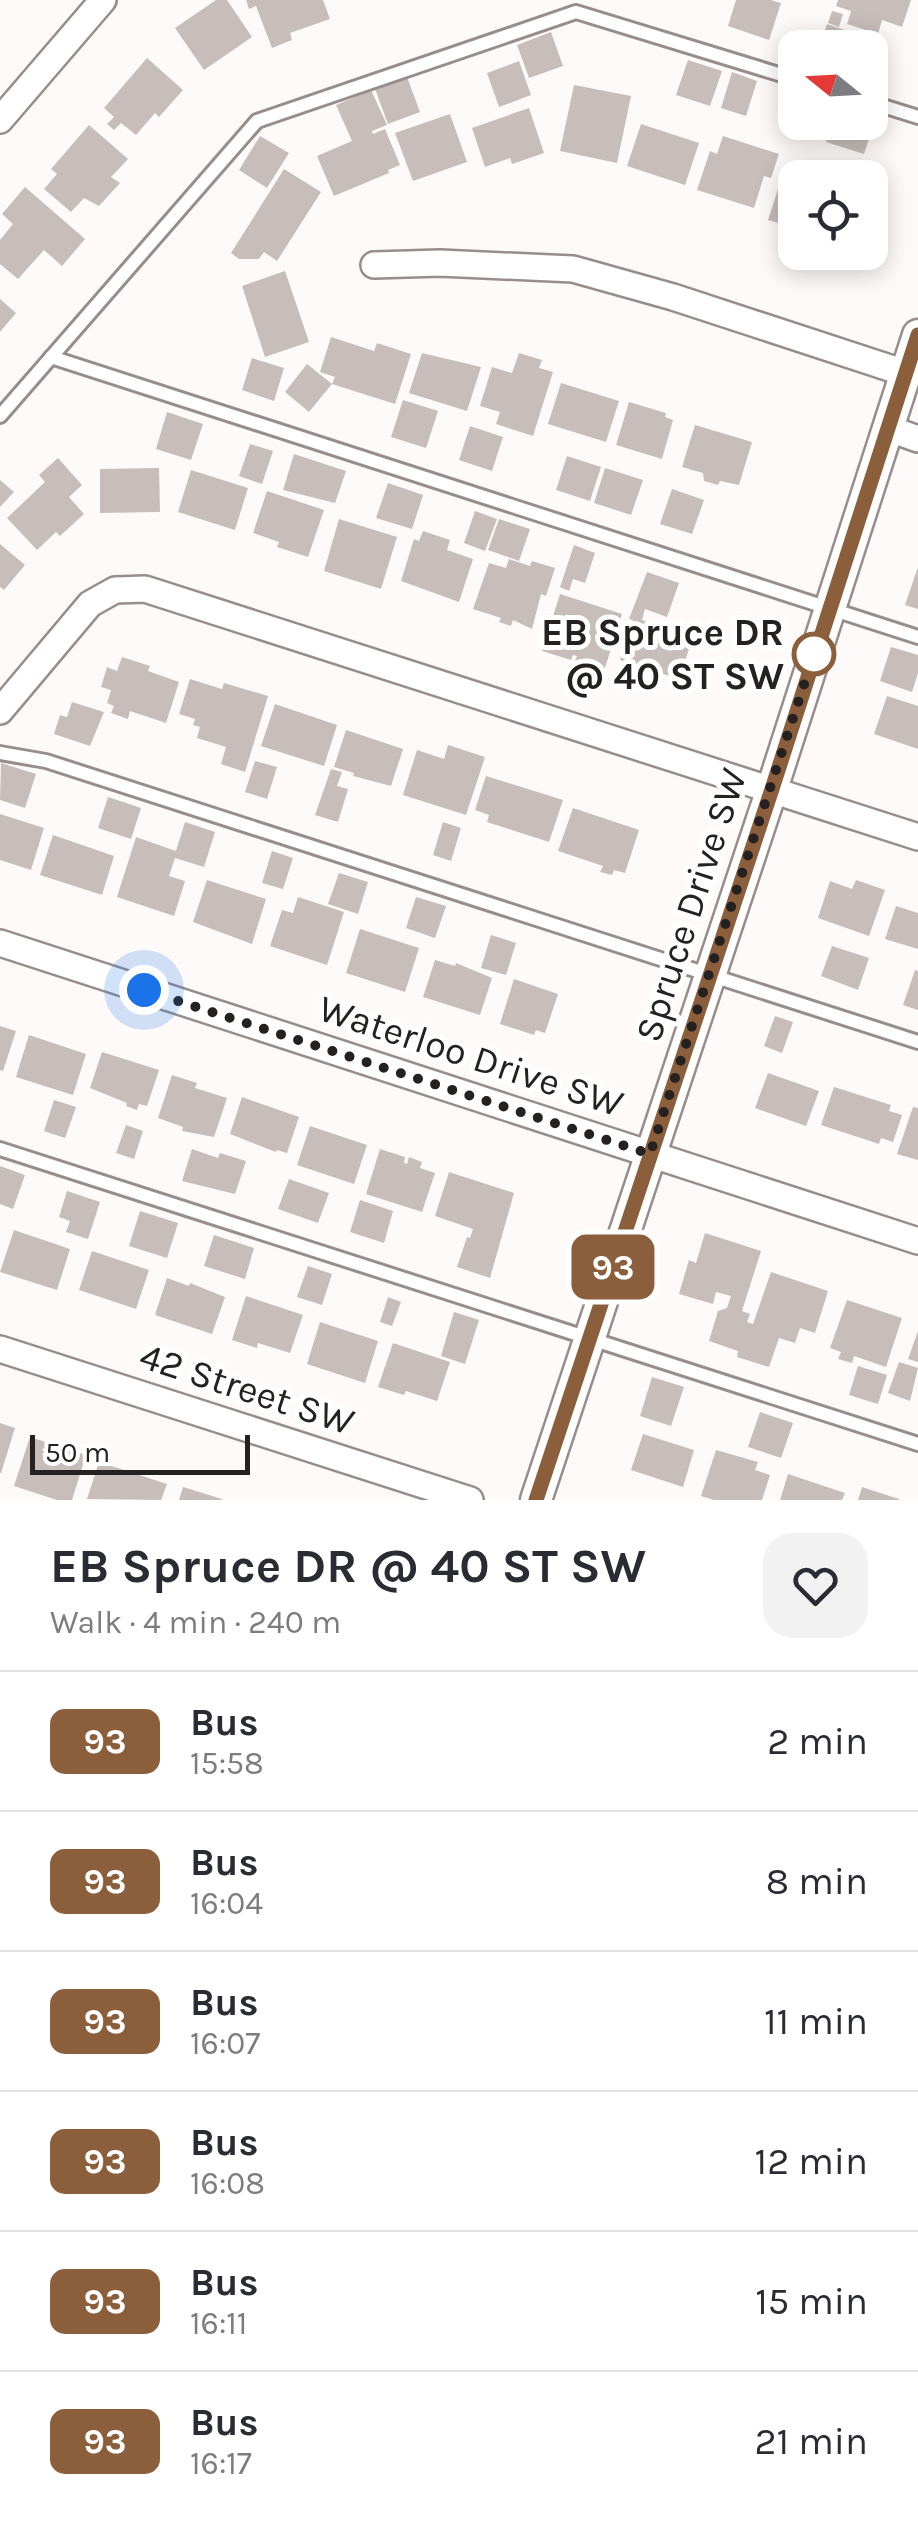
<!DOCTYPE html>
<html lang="en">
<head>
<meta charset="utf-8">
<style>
	:root { --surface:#fff; --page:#f2f2f3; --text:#2b2b33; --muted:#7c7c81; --line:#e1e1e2 }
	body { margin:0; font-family:Karla,sans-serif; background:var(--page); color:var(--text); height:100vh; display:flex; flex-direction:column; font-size:38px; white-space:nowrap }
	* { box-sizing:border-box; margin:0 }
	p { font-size:32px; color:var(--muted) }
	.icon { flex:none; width:55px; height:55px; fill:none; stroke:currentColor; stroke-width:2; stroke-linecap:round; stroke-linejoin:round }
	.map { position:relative; height:1500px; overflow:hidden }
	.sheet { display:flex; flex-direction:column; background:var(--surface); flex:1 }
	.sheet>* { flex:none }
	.badge { padding:0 20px; border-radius:15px; font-size:35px; line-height:65px }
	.needle { width:65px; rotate:288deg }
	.tools { position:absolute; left:778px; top:30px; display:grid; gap:20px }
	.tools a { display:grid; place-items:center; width:110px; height:110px; border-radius:20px; background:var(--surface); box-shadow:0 5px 25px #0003; font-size:50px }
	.scale { position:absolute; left:30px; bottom:25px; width:220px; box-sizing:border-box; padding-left:10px; border:5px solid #242120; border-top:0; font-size:28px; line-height:35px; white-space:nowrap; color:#242120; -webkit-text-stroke:8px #fff; paint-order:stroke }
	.you { position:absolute; width:50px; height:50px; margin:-25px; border:8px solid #fff; border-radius:50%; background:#1a73e8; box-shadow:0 0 0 15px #1a73e833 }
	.map>.badge { position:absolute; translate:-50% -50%; box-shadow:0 0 0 5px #fff }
	.round { display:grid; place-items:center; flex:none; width:105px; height:105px; border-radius:30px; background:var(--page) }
	.headline { display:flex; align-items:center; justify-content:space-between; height:170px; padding:0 50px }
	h1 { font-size:48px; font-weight:700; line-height:75px }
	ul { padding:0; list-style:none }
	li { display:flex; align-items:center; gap:30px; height:140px; padding:0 50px; border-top:2px solid var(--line) }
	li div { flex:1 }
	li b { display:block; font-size:38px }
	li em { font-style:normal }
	li .badge { min-width:110px; font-weight:700; text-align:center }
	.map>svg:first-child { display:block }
	.building { fill:#c7bdbb }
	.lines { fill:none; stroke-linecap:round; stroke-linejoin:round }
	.service-casing { stroke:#978d8c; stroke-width:18 }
	.minor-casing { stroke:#978d8c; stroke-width:30 }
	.tertiary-casing { stroke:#978d8c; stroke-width:35 }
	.service { stroke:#fff; stroke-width:12 }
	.minor { stroke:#fff; stroke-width:25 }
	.tertiary { stroke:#fff; stroke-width:30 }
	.line-casing { stroke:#fff; stroke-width:22 }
	.line { stroke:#8b5e3c; stroke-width:15 }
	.walk { stroke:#242120; stroke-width:10; stroke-dasharray:0 18 }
	.stop-dot { fill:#fff; stroke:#8b5e3c; stroke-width:5 }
	.labels { text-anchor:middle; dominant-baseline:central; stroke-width:10; stroke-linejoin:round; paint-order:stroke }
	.stop-label { font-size:38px; font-weight:bold; fill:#242120; stroke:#fff; text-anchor:end }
	.street-label { font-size:38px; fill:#242120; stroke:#fff }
</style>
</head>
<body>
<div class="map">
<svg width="918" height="1500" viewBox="0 0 918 1500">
	<rect width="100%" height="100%" fill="#fffafa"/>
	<g class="building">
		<polygon points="216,0 227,0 252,37 204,70 175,28"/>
		<polygon points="246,0 323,0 330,19 290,33 292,40 272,48 256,6 249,9"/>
		<polygon points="736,0 771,0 781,3 769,40 728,26"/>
		<polygon points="838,0 911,0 902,27 882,20 878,34 847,24 851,11 836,6"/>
		<polygon points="832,11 843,14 839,27 828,23"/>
		<polygon points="827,24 874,40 871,48 819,48"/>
		<polygon points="551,32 563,66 529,78 517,45"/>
		<polygon points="147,58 183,90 159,117 155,113 136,135 121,123 114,130 107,124 114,117 104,108"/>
		<polygon points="688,60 722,71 710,106 676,95"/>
		<polygon points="519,61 531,95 499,107 487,73"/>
		<polygon points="732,72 757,81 746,116 721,108"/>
		<polygon points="407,77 420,112 388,124 375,89"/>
		<polygon points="574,85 631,96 617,163 560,151"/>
		<polygon points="371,90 387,125 372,131 373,134 385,129 400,165 388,170 389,173 334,196 317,156 352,141 336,105"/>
		<polygon points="529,108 544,153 512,164 510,158 485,167 472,128"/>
		<polygon points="450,114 467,162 413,181 395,133"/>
		<polygon points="870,118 875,120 864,154 826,142 832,122 870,122"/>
		<polygon points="641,124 699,143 685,185 627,166"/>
		<polygon points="89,125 128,159 111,177 120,183 99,206 84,198 71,212 44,189 57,174 51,169"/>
		<polygon points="260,136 289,153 267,188 239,170"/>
		<polygon points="723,136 779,154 771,178 764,176 754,208 697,190 710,151 717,154"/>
		<polygon points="284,169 321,192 277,261 264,252 259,259 239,259 231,253"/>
		<polygon points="780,183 795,188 795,228 768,220"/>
		<polygon points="25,187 85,239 62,266 44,250 18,279 0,264 0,240 13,224 2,214"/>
		<polygon points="285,271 309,342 265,357 242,286"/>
		<polygon points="0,299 16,313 0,332"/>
		<polygon points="331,337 374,351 377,343 411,354 395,404 332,384 335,377 320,372"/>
		<polygon points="422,353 481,367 467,411 409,393"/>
		<polygon points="519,353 542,360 539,368 553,372 533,436 496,424 500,412 480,406 492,367 512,373"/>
		<polygon points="252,358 284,368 274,401 242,390"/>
		<polygon points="307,364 332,384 309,412 285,392"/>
		<polygon points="561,383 619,401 606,442 548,424"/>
		<polygon points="403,400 438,411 426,448 391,437"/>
		<polygon points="629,402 666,413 665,417 673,420 662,459 616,445"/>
		<polygon points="167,412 203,424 191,460 156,449"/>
		<polygon points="695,425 752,442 739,485 720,481 718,485 704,481 703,473 682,467"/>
		<polygon points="470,426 503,437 492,471 459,460"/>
		<polygon points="250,444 273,451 262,484 239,476"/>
		<polygon points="294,454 346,471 335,503 283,490"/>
		<polygon points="567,456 601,467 590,501 556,490"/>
		<polygon points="58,458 82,485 69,497 84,514 60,536 56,532 37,550 7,518 45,482 39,475"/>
		<polygon points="159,468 160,512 100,513 100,469"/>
		<polygon points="605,468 643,480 631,515 594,503"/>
		<polygon points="191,470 248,488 235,530 178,512"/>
		<polygon points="0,480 14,492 0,507"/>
		<polygon points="388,483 423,495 412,529 376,518"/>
		<polygon points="672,489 704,500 692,534 660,524"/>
		<polygon points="267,491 324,510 308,557 277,547 279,542 253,533"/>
		<polygon points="475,511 497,519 485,551 464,543"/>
		<polygon points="339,519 397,537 381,589 324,571"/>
		<polygon points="499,519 530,529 519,561 488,550"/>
		<polygon points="423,531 450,540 447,550 473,559 459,602 401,581 414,539 419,541"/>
		<polygon points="0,544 25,565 4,590 0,587"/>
		<polygon points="574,545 595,553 585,583 573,579 569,591 560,587"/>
		<polygon points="509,559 530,566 532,561 555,568 546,596 541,594 532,629 513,620 511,626 499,622 501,618 473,609 489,563 506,568"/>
		<polygon points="918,567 918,609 905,605"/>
		<polygon points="647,572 679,583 667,617 645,609 642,620 693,637 679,679 620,660 633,620 629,619"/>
		<polygon points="560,594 622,614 604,671 575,661 577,656 573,655 571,660 542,651"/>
		<polygon points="891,647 918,655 918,673 912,692 880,681"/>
		<polygon points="122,657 150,666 148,671 179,682 166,723 130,711 128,719 111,713 114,706 107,703 111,690 101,687 107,667 117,671"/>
		<polygon points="190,679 222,689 224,683 268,696 245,772 221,764 226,747 197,738 200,727 193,725 195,719 179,714"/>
		<polygon points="887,696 918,706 918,749 874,734"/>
		<polygon points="72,702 104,712 90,746 54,734 60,715 67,717"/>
		<polygon points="275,704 337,725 324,766 261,746"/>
		<polygon points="346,730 403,749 391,786 353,776 354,773 334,767"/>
		<polygon points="448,745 485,757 466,815 403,795 417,750 444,759"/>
		<polygon points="255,761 277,767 267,799 245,792"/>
		<polygon points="1,763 36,774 25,808 0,800"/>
		<polygon points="331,769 342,772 337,786 348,789 338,822 315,815"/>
		<polygon points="486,776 563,800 549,842 487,822 489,815 475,810"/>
		<polygon points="108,797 141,808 131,839 98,828"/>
		<polygon points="573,808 639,830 625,873 614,870 612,875 600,872 603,866 558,851"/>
		<polygon points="0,814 44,828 31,870 0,860"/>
		<polygon points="185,822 215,832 204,867 175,858 169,876 185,881 174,916 117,897 136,837 176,851"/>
		<polygon points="443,822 461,828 451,861 433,855"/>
		<polygon points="53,835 114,856 102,895 40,875"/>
		<polygon points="272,851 293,858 283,889 262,883"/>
		<polygon points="339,873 368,882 358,914 328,904"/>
		<polygon points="207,880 266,899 252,944 193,922"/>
		<polygon points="856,880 885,890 869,936 818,918 830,881 852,889"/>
		<polygon points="298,897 344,912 327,965 270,946 282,910 293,913"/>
		<polygon points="416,897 446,906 435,938 406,928"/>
		<polygon points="896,906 918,913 918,949 885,939"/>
		<polygon points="360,929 419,948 405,992 346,973"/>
		<polygon points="491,935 516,943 506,975 481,968"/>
		<polygon points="832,946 869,958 858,990 821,976"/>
		<polygon points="435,960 455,966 456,963 492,978 480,1015 423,997"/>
		<polygon points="915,970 918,971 918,1010 903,1005"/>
		<polygon points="514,979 558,994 545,1033 536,1030 534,1035 500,1024"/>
		<polygon points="775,1016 793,1022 782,1053 764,1046"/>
		<polygon points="0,1026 16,1031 3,1071 0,1070"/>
		<polygon points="29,1035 86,1054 73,1095 16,1077"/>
		<polygon points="102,1052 159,1070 147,1106 139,1104 137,1110 126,1106 127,1103 90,1088"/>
		<polygon points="768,1073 819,1091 806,1126 755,1108"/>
		<polygon points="172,1075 197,1083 195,1088 227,1098 214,1137 182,1131 183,1127 158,1118"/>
		<polygon points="834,1087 891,1105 889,1111 902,1115 893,1142 881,1138 879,1144 821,1125"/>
		<polygon points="242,1097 299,1117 287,1153 277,1150 276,1152 230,1134"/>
		<polygon points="54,1100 76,1107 65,1138 44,1131"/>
		<polygon points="913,1107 918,1108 918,1160 897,1154"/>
		<polygon points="126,1125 143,1131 134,1159 116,1153"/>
		<polygon points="310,1126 367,1145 354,1184 297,1165"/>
		<polygon points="192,1149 218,1158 220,1153 246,1161 235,1194 182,1181"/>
		<polygon points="380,1149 405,1157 404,1163 407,1164 409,1157 422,1162 420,1168 435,1173 422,1212 366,1194"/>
		<polygon points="0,1166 25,1175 13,1209 0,1204"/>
		<polygon points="449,1172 514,1193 490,1278 457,1267 467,1237 470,1238 473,1229 435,1216"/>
		<polygon points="289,1179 329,1193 318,1223 278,1209"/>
		<polygon points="67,1191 100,1202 88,1239 66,1232 70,1221 59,1217"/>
		<polygon points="360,1200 393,1211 384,1243 350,1232"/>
		<polygon points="140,1211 178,1223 167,1258 129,1246"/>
		<polygon points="14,1230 70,1249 57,1290 0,1272"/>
		<polygon points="705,1233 761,1251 742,1311 750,1314 747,1322 753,1324 771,1272 828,1291 815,1333 800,1328 795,1343 779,1338 769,1367 737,1357 738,1351 709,1341 718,1311 727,1308 731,1296 716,1292 713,1304 679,1294 689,1260 696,1263"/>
		<polygon points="214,1235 254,1248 245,1279 204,1266"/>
		<polygon points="92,1251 149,1270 136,1309 79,1290"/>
		<polygon points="308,1266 332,1274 322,1305 297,1297"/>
		<polygon points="167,1278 189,1286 190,1283 225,1297 212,1334 155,1315"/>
		<polygon points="246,1296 303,1315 290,1353 258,1343 257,1348 232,1340"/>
		<polygon points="388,1297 401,1302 392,1326 380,1322"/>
		<polygon points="847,1300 902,1318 886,1367 854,1356 852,1363 838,1359 841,1352 830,1348"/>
		<polygon points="454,1312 479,1320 465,1364 441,1356"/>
		<polygon points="320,1322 378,1341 365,1383 307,1364"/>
		<polygon points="918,1331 918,1362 908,1359"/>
		<polygon points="393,1343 450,1362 437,1401 406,1391 404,1395 378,1387"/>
		<polygon points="899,1362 918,1368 910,1401 888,1393"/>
		<polygon points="858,1366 887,1375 878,1404 849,1395"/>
		<polygon points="652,1377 684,1387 671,1426 640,1416"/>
		<polygon points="760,1412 793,1423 781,1458 748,1447"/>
		<polygon points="0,1423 15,1428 1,1473 0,1473"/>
		<polygon points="643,1434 694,1450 683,1487 631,1470"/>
		<polygon points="30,1437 86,1455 72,1500 57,1500 14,1486"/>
		<polygon points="716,1450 758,1462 755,1470 770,1475 762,1500 714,1500 701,1496"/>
		<polygon points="99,1462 167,1484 161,1500 87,1499"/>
		<polygon points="788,1474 845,1493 842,1500 780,1500"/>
		<polygon points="183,1487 222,1499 222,1500 179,1500"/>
		<polygon points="862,1487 899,1499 899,1500 858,1500"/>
	</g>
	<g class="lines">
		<g class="service-casing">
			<g id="service">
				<polyline points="870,102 918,117"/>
				<polyline points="51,357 918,637"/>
				<polyline points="0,416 257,121 576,12 795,79"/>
				<polyline points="0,753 46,761 918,1042"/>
				<polyline points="0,1149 918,1444"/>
			</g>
		</g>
		<g class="minor-casing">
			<g id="minor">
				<polyline points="0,120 103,0"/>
				<polyline points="374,265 440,263 573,269 673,297 905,373"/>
				<polyline points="887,428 918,439"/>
				<polyline points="0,711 90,604 115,590 145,589 918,837"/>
				<polyline points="0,943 918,1241"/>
				<polyline points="0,1349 470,1500"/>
			</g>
		</g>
		<g class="tertiary-casing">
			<polyline id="tertiary" points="536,1500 772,789 918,335"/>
		</g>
		<use href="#service" class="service"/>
		<use href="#minor" class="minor"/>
		<use href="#tertiary" class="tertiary"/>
	</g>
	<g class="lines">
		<g class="line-casing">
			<polyline id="line" points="536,1500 772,789 918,335"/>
		</g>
		<use href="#line" class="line"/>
		<polyline class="walk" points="144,990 650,1154 817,645 814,654"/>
	</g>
	<circle class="stop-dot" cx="814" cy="654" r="20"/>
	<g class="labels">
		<g class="stop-label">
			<text x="784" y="632">EB Spruce DR<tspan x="784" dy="44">@ 40 ST SW</tspan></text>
		</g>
		<g class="street-label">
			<text transform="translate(691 905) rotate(-72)">Spruce Drive SW</text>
			<text transform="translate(471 1056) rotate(18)">Waterloo Drive SW</text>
			<text transform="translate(247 1389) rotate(18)">42 Street SW</text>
		</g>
	</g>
</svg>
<div class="tools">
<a><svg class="needle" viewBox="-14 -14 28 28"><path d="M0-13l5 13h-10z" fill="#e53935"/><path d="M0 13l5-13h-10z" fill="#7c7c81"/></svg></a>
<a><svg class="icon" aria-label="locate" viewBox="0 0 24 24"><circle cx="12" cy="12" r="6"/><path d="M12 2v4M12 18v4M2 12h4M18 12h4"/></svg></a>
</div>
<div class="scale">50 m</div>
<div class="you" style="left:144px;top:990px"></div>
<b class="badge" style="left:613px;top:1267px;background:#8b5e3c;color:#fff">93</b>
</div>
<section class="sheet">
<div class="headline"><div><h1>EB Spruce DR @ 40 ST SW</h1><p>Walk · 4 min · 240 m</p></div><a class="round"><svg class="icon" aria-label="heart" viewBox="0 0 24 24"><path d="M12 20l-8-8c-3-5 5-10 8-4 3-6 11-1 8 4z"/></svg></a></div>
<ul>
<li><span class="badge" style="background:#8b5e3c;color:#fff">93</span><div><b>Bus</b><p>15:58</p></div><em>2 min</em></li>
<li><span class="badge" style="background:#8b5e3c;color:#fff">93</span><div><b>Bus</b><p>16:04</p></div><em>8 min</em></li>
<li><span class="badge" style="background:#8b5e3c;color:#fff">93</span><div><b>Bus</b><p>16:07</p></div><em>11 min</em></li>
<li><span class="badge" style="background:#8b5e3c;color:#fff">93</span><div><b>Bus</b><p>16:08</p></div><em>12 min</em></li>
<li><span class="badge" style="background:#8b5e3c;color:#fff">93</span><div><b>Bus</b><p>16:11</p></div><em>15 min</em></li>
<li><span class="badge" style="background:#8b5e3c;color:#fff">93</span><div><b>Bus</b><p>16:17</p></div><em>21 min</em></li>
</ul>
</section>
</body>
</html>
